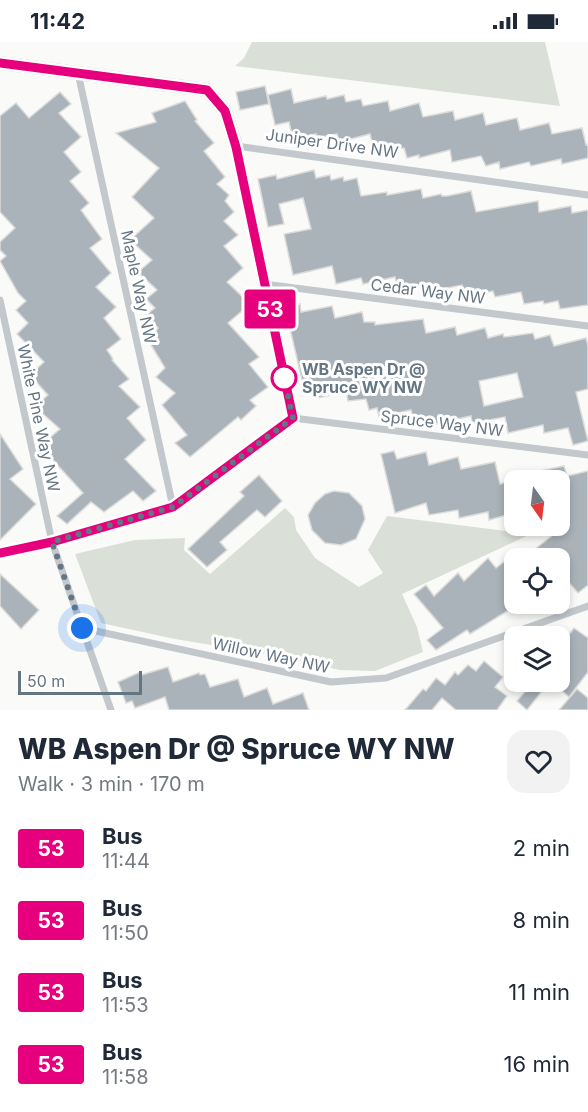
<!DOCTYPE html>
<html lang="en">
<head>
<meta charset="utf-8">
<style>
	:root { --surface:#fff; --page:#f2f2f3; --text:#1f2937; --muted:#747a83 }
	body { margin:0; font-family:Inter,sans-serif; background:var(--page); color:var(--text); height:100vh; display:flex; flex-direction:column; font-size:22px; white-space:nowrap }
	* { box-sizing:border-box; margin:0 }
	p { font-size:20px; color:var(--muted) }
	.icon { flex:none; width:33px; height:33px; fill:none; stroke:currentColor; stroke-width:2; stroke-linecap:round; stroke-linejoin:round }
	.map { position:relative; height:668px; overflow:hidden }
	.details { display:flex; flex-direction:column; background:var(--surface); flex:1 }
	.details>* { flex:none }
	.badge { padding:0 12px; border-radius:4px; font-size:21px; line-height:39px }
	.needle { width:39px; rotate:166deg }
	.buttons { position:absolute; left:504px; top:428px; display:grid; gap:12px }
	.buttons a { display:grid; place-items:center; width:66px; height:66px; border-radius:12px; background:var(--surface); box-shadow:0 3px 9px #0003; font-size:30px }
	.scale { position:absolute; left:18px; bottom:15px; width:124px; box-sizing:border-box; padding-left:6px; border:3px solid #657683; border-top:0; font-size:16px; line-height:21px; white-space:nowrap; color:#657683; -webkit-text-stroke:4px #fff; paint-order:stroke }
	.you { position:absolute; width:30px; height:30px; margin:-15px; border:4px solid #fff; border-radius:50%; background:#1a73e8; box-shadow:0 0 0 9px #1a73e833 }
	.map>.badge { position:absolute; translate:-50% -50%; box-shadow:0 0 0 3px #fff }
	.round { display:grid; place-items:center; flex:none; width:63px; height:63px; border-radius:18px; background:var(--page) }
	.summary { display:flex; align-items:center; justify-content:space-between; height:102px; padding:0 18px }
	h1 { font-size:28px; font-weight:800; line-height:45px }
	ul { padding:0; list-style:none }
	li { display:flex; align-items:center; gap:18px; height:72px; padding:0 18px }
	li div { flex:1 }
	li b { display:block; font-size:22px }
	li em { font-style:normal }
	li .badge { min-width:66px; font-weight:700; text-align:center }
	.status { display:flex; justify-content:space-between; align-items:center; height:42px; padding:0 30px; background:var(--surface); direction:ltr }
	.status svg { height:16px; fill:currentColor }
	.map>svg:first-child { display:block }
	.green { fill:#dadfd7 }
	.building { fill:#aab3b9; stroke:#dcdcda; stroke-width:1.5; fill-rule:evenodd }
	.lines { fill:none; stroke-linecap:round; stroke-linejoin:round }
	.service { stroke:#c3c8cc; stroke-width:7 }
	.minor { stroke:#c3c8cc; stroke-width:14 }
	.line-casing { stroke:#fff; stroke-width:14 }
	.line { stroke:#e6007e; stroke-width:9 }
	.walk { stroke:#657683; stroke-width:6; stroke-dasharray:0 10.8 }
	.stop-dot { fill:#fff; stroke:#e6007e; stroke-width:3 }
	.labels { text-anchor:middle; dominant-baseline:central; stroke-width:6; stroke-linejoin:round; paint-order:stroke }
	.street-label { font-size:16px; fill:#657683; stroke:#fff }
	.stop-label { font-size:16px; font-weight:bold; fill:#657683; stroke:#fff; text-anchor:start }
</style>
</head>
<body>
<div class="status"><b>11:42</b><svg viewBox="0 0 49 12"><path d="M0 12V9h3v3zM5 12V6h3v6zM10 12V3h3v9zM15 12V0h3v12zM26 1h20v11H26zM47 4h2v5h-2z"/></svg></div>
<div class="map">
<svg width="588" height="668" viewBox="0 0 588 668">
	<rect width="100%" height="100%" fill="#fafaf8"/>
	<g class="green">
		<polygon points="252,0 545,0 560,64 235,24 244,16"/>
		<polygon points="285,466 294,475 296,488 315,516 359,545 383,531 368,508 387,474 531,492 402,552 417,585 423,610 375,629 340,628 261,611 175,597 101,581 75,512 135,498 185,496 184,508 210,532"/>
	</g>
	<g class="building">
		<polygon points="265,44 269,62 240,68 236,50"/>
		<polygon points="291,47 294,61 326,54 327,57 344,53 346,60 361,57 363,64 388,59 390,69 419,61 423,75 453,69 455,78 483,71 486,83 517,76 520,88 549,81 552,92 582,86 586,103 588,102 588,116 562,122 561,117 531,124 529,120 500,127 499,120 486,124 481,114 452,120 450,108 419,116 419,113 407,116 404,106 374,110 370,92 339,100 337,92 317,96 316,92 293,97 289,80 275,83 268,53"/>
		<polygon points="60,50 71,62 59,71 81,95 64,110 81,130 70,139 89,161 81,168 102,197 90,206 111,231 96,245 116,265 104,276 121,297 107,308 113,317 112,318 129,337 119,344 140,365 127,376 146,398 125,417 156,449 143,459 133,449 104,470 91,460 67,482 57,474 83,451 40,404 60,387 35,365 48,353 30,333 44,320 17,292 28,281 16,268 26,259 18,251 0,219 6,214 0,208 0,200 15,186 0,170 0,74 16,61 29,76"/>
		<polygon points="185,59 197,78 195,79 214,101 204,109 225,135 217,142 229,153 225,159 234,170 224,179 238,193 224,204 243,226 227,240 250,262 228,281 259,315 249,322 268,345 250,358 256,364 241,378 238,375 190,415 175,401 187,393 162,363 175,351 156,335 165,326 148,298 158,286 146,273 155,266 146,257 157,248 138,230 152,218 130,198 154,176 132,155 159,126 116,91 156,80 152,71"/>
		<polygon points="314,128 316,136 330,133 331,138 343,135 344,139 357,136 361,154 387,150 387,153 421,147 423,156 441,152 442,154 447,154 471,149 476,170 538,159 539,170 571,164 572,171 588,168 588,263 560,267 558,259 544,262 543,259 524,262 521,250 495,255 493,249 465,255 462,243 426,250 425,244 398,249 395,235 363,242 361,236 336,242 332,224 293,233 284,192 311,187 303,156 279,162 284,182 268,185 258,137 276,133 277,137"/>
		<path d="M300,262L301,270L332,264L335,276L362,270L364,280H375V283L423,277L426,291L455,285L457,293L485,286L488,296L503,292L504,295L533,291L535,297L550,293L554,304L586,296L588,304V347L576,350L588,399L573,403L568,386L544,391L543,383L508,391L505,375L472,381L471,374L431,383L429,377L414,380L411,368L379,375L377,366L369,368L366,357L348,359L346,349L318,356L317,348L305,351L285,265ZM517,331L523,355L484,364L479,339Z"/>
		<polygon points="0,392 23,427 10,437 36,462 0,498"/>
		<polygon points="394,409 397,417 426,410 429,423 458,415 461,427 495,420 500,442 514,438 514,471 489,478 488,470 459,476 458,468 429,473 426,461 395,471 381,412"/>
		<polygon points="564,424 567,434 588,429 588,543 578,551 560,530 560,516 524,516 564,484 560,468 560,438 527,438 526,432"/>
		<polygon points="259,433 282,459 265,475 257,468 220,500 227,508 207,525 188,507 244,454 240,450"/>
		<polygon points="334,449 349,451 362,464 365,477 356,497 341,503 325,501 312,488 308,473 315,461 325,452"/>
		<polygon points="514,512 514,565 470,592 467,588 436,608 427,598 443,586 414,552 426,543 434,554 458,531 464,539 488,516 496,526"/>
		<polygon points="0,532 39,568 21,587 0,564"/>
		<polygon points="574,586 588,596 588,630 569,655 560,647 560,604"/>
		<polygon points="484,619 503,635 495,645 507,654 497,668 456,668 442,656 432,668 405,668 423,647 426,649 436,636 445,643 455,630 458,633 468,623 476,629"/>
		<polygon points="168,625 173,640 199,631 200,633 205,632 210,645 238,637 244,655 267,646 273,662 303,651 309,668 169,668 165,655 135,666 132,659 126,661 118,640 140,630 141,633"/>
		<polygon points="534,639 550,639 527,668 517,659"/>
		<polygon points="577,647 588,656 588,668 559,668"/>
	</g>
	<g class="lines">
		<g class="service">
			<polyline points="78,31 173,465"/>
			<polyline points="264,242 588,284"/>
			<polyline points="0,258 52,500 111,668"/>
			<polyline points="293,376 236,104 588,153"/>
			<polyline points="293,376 588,413"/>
			<polyline points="0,511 52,500 173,465 293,376"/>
			<polyline points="82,586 331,640 386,636 588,564"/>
		</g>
		<polyline class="minor" points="0,21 207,48 225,69 236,104"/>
	</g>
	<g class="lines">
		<g class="line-casing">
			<polyline id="line" points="0,21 207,48 225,69 236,105 293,376 173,465 52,500 0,511"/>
		</g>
		<use href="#line" class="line"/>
		<polyline class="walk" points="82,586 52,500 173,465 293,376 283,331 284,336"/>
	</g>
	<circle class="stop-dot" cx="284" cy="336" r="12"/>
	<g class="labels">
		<g class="street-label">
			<text transform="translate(332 101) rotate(8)">Juniper Drive NW</text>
			<text transform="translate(139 245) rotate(78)">Maple Way NW</text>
			<text transform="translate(428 249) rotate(7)">Cedar Way NW</text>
			<text transform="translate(39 376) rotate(78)">White Pine Way NW</text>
			<text transform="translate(442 381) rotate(7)">Spruce Way NW</text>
			<text transform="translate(271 613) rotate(12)">Willow Way NW</text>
		</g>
		<g class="stop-label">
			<text x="302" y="327">WB Aspen Dr @<tspan x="302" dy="18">Spruce WY NW</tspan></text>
		</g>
	</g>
</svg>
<div class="buttons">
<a><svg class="needle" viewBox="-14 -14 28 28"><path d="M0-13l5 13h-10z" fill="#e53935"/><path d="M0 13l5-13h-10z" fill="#747a83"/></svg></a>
<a><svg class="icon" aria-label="locate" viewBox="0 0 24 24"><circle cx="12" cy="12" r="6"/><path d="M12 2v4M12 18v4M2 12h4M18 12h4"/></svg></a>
<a><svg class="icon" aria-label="layers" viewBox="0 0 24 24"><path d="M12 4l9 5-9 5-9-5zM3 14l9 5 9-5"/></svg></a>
</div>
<div class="scale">50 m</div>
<div class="you" style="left:82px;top:586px"></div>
<b class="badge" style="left:270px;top:267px;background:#e6007e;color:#fff">53</b>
</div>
<section class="details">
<div class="summary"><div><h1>WB Aspen Dr @ Spruce WY NW</h1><p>Walk · 3 min · 170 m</p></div><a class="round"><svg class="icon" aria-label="heart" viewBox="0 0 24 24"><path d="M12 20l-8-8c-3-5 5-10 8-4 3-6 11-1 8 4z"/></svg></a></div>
<ul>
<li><span class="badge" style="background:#e6007e;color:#fff">53</span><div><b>Bus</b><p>11:44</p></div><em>2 min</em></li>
<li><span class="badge" style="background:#e6007e;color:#fff">53</span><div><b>Bus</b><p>11:50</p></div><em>8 min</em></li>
<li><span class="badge" style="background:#e6007e;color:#fff">53</span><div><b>Bus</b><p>11:53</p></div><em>11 min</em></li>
<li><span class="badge" style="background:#e6007e;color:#fff">53</span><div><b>Bus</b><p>11:58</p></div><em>16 min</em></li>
</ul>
</section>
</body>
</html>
